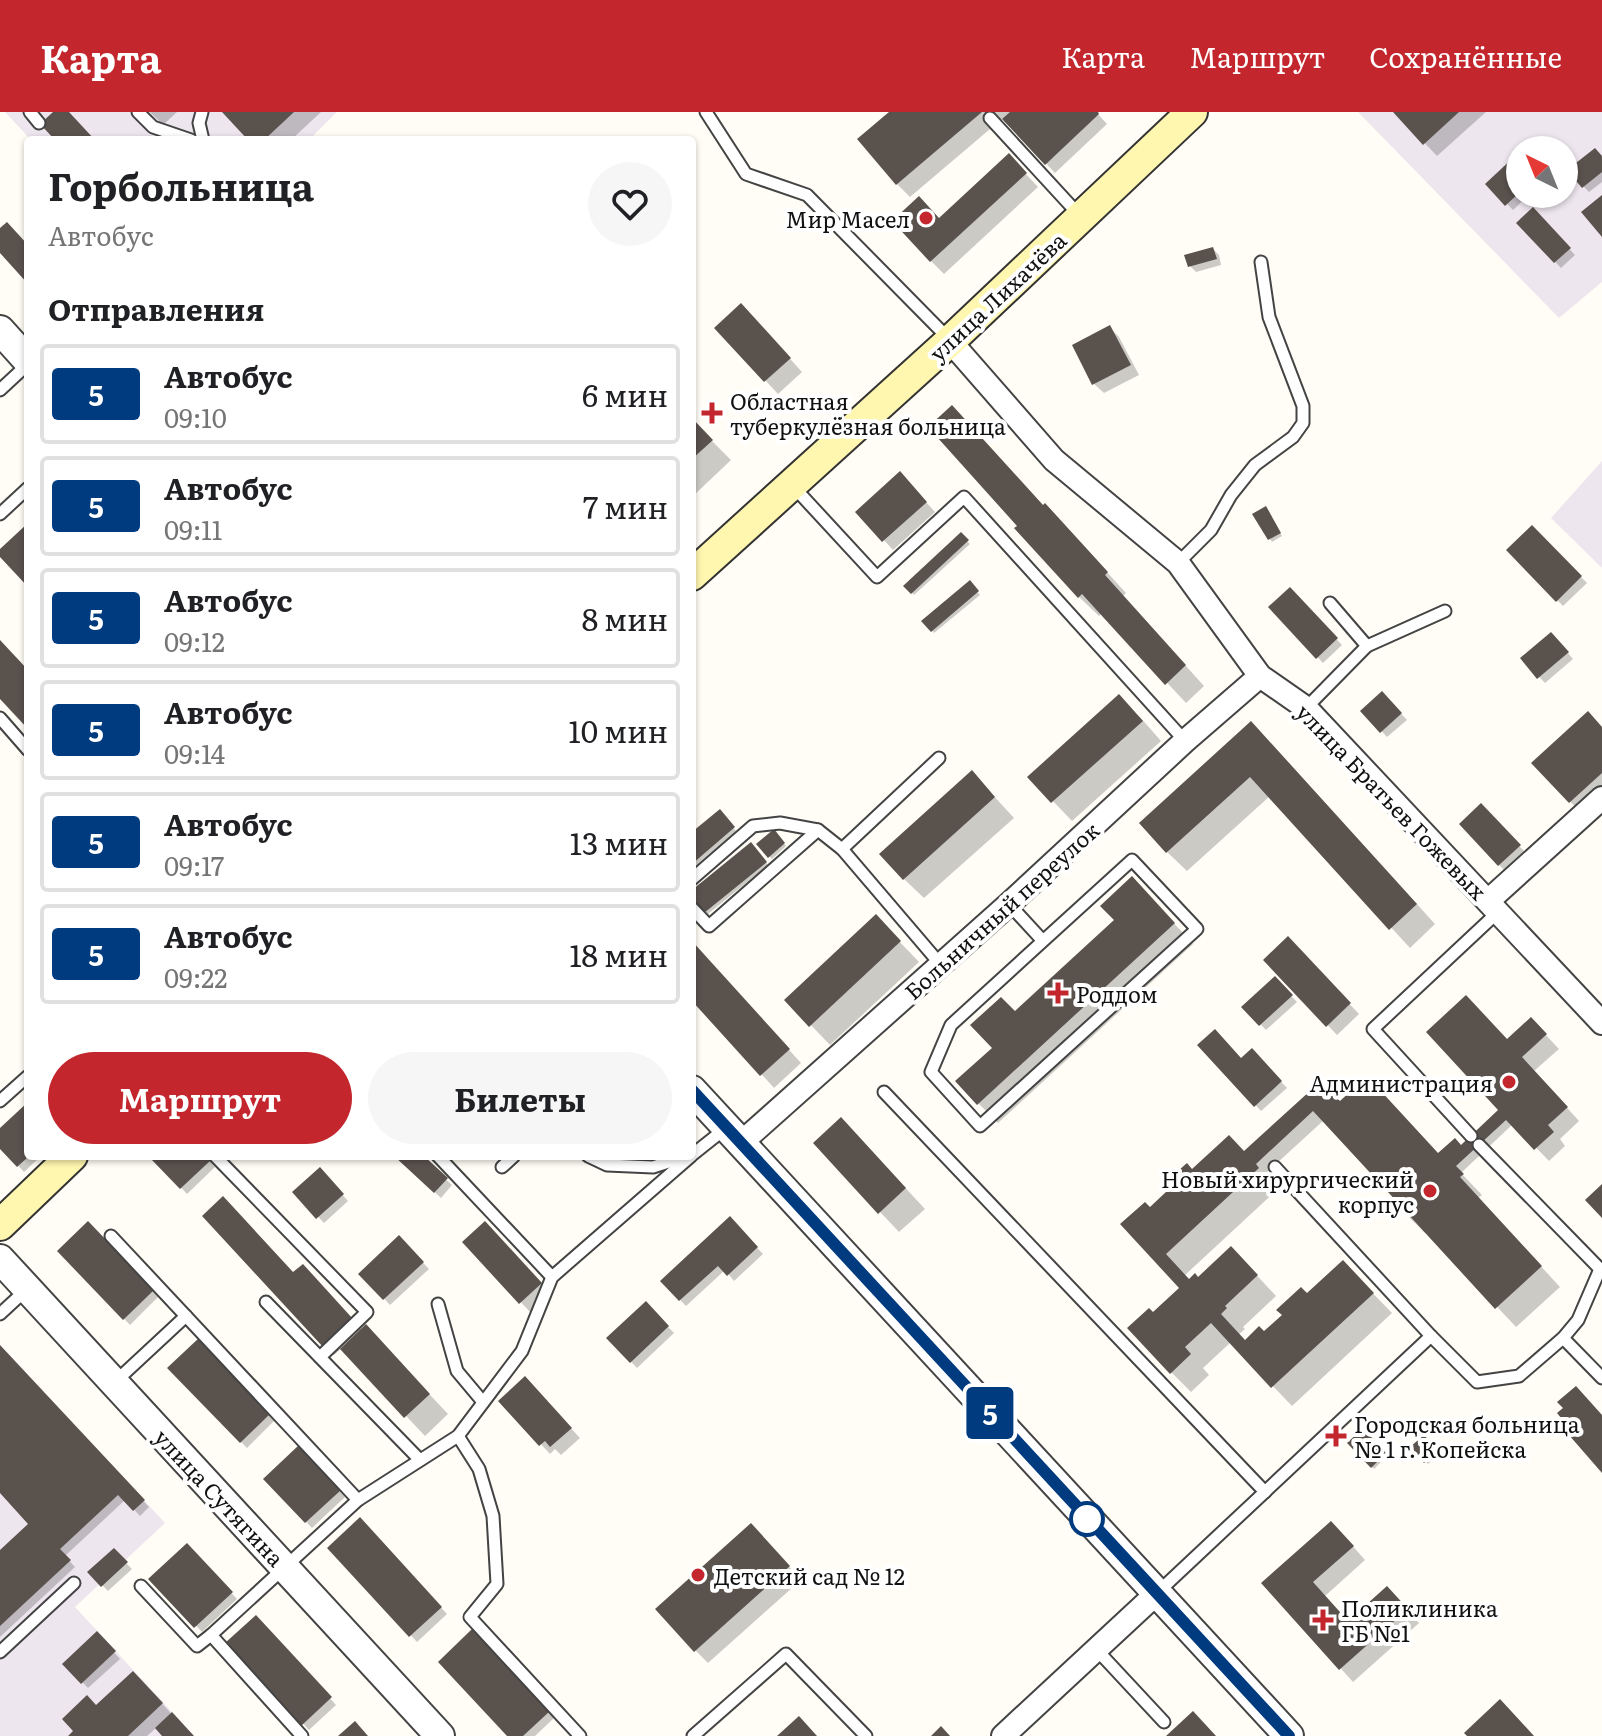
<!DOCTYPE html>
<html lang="ru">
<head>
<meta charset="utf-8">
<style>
	:root { --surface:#fff; --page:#f6f6f6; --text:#202124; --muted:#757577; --line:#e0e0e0; --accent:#c4262e }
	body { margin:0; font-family:Literata,serif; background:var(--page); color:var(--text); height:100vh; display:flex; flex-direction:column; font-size:30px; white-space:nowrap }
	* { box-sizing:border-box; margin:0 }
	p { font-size:26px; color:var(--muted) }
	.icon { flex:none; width:44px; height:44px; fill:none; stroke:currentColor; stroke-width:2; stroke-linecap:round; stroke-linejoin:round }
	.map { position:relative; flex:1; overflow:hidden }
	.sheet { position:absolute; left:24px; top:24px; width:672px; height:1024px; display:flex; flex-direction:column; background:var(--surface); border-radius:8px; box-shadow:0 2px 6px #0004 }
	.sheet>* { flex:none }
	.badge { padding:0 16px; border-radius:6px; font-size:28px; line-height:52px }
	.needle { width:52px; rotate:317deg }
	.buttons { position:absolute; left:1506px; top:24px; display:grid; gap:16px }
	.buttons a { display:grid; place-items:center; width:72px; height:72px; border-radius:50%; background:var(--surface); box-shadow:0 2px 6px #0004; font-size:40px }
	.map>.badge { position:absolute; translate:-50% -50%; box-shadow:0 0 0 4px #fff }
	h2 { padding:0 24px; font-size:30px; line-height:72px }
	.round { display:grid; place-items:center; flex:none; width:84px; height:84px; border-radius:42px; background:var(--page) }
	.headline { display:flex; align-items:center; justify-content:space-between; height:136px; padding:0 24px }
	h1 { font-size:38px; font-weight:700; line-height:60px }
	.cta { display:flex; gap:16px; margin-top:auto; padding:16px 24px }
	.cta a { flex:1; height:92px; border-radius:48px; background:var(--accent); color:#fff; font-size:32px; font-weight:700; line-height:92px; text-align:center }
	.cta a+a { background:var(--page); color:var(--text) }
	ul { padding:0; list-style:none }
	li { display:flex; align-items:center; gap:24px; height:100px; margin:0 16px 12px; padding:0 8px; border:4px solid var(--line); border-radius:8px }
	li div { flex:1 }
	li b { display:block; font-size:30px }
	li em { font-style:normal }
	li .badge { min-width:88px; font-weight:700; text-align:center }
	header { display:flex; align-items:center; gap:48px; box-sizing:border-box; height:112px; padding:0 40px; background:var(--accent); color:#fff }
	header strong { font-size:38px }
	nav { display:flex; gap:44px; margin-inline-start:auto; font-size:28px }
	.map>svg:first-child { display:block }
	.industrial { fill:#eee6ef; fill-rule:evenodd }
	.shadow { fill:#0003 }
	.building { fill:#5a524d }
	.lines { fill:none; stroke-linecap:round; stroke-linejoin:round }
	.service-casing { stroke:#444; stroke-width:15 }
	.minor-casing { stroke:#444; stroke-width:26 }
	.tertiary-casing { stroke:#444; stroke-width:32 }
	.secondary-casing { stroke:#333; stroke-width:34 }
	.service { stroke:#fff; stroke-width:11 }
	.minor { stroke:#fff; stroke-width:22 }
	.tertiary { stroke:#fff; stroke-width:28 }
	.secondary { stroke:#fff6b0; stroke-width:30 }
	.line-casing { stroke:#fff; stroke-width:18 }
	.line { stroke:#003b80; stroke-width:12 }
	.poi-dot { fill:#c4262e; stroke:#fff; stroke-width:3 }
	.stop-dot { fill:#fff; stroke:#003b80; stroke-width:4 }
	.labels { text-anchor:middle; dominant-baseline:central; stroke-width:8; stroke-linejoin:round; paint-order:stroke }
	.poi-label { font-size:22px; fill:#111; stroke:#fff; text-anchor:start }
	.street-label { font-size:22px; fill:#111; stroke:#fff }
</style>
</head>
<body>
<header>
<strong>Карта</strong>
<nav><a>Карта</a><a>Маршрут</a><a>Сохранённые</a></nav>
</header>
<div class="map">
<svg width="1602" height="1624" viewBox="0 0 1602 1624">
	<rect width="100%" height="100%" fill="#fffdf5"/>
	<g class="industrial">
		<polygon points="5,0 337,0 309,28 31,28"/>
		<path d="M1358,0H1602V170L1559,206ZM1520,38H1564V82H1520Z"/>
		<polygon points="1602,349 1602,456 1551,406"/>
		<polygon points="0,1233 165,1411 75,1495 194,1624 0,1624"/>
	</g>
	<g class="shadow">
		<polygon points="150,0 177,0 163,13"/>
		<polygon points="225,0 321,0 291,28 251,28"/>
		<polygon points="892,0 1096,0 1107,12 1055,61 1003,6 910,85 897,72"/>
		<polygon points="1395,0 1486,0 1437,44"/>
		<polygon points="1009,44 1038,75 944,162 931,149 939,108"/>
		<polygon points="1602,46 1602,70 1589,80 1583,74"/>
		<polygon points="1520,52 1520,82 1530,82 1513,98 1488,72"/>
		<polygon points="1533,98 1575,143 1561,156 1519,112"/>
		<polygon points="1213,137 1219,143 1221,153 1196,160 1190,154"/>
		<polygon points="754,207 802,260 778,282 717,216"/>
		<polygon points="1110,216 1119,225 1139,263 1104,281 1094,272"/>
		<polygon points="692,309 731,348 692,385"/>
		<polygon points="909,371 935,400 893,438 858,400"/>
		<polygon points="1044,395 1064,413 1126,481 1123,484 1204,574 1186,591 1102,501 1099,504 1079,485 1017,417"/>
		<polygon points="1268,399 1282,424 1272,430 1255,403"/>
		<polygon points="1532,415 1587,471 1563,494 1509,439"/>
		<polygon points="961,423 970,432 914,483 906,474"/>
		<polygon points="970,471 980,483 934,521 924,509"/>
		<polygon points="1290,478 1342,533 1323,551 1271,495"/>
		<polygon points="1557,528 1573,547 1545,571 1522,547"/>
		<polygon points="1382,581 1407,608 1387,625 1363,599"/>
		<polygon points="1139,604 1161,629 1072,709 1030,665"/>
		<polygon points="1602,617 1602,679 1580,700 1534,651"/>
		<polygon points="1271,631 1435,812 1410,836 1270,684 1187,759 1167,740"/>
		<polygon points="991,681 1014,706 924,786 904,767"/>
		<polygon points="1481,694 1525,740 1505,759 1461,712"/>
		<polygon points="720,700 736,719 696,753 692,749 692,723"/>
		<polygon points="774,720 786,734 772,747 759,733"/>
		<polygon points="751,733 768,753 708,802 692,781"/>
		<polygon points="1151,786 1193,832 998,1011 978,991 994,937 1015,901"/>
		<polygon points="895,825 919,850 830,933 787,888"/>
		<polygon points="1288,827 1359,902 1337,923 1266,848"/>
		<polygon points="692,831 801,951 774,976 692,886"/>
		<polygon points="1275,867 1297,890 1266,918 1244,895"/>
		<polygon points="1544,921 1559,937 1534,959 1579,1009 1560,1027 1565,1034 1549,1049 1513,1012 1461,1061 1482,1083 1478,1086 1560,1175 1516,1215 1427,1120 1425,1121 1399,1095 1402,1092 1324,1008 1264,1063 1278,1077 1184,1164 1189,1169 1250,1156 1276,1184 1243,1215 1245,1217 1238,1223 1245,1230 1264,1222 1307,1184 1362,1170 1392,1201 1292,1294 1231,1230 1203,1256 1209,1263 1191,1280 1171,1260 1153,1203 1182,1176 1123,1113 1150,1097 1193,1059 1245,1042 1321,971 1340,992 1439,1043 1461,1035 1501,998 1508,929"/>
		<polygon points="1200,933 1241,949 1252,939 1287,976 1261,999"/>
		<polygon points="28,992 28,1044 41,1044 24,1060 0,1034 0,1019"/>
		<polygon points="860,1027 925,1097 899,1120 815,1031"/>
		<polygon points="157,1044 205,1044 215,1055 187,1082 154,1047"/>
		<polygon points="396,1044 421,1044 452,1073 441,1086"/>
		<polygon points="320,1057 348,1089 324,1111 295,1080"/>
		<polygon points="730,1107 763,1142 734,1169 725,1158 686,1194 663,1170"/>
		<polygon points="88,1112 158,1185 130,1213 60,1139"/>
		<polygon points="495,1121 550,1181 530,1200 465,1130"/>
		<polygon points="399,1126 429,1157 390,1193 361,1162"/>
		<polygon points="294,1163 312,1164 362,1218 385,1235 448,1302 425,1324 342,1236 334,1243 324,1234"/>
		<polygon points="646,1192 674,1221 637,1256 609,1226"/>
		<polygon points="200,1227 276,1307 247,1336 170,1256"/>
		<polygon points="0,1235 149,1395 140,1404 125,1388 65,1444 75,1455 0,1525 0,1441 31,1412 0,1378"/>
		<polygon points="534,1277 580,1326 561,1343 555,1337 550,1342 501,1289"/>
		<polygon points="1363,1319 1387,1344 1374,1357 1350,1332"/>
		<polygon points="1424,1325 1439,1342 1428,1352 1413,1335"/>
		<polygon points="299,1336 345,1385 312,1416 266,1367"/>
		<polygon points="360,1408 447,1502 417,1530 330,1436"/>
		<polygon points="1344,1424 1365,1448 1325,1484 1349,1511 1400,1489 1419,1511 1353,1570 1264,1472"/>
		<polygon points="764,1426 801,1468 708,1551 695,1538"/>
		<polygon points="187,1434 237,1487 202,1520 151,1467"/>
		<polygon points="114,1439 132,1457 108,1479 90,1461"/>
		<polygon points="256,1506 336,1593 309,1618 228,1531"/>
		<polygon points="472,1520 554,1606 535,1624 510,1624"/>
		<polygon points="97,1522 120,1547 88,1576 65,1552"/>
		<polygon points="143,1571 192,1624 165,1624 157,1615 147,1624 71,1624 96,1596"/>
	</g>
	<g class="building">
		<polygon points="53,0 69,0 95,28 55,28 40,12"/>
		<polygon points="222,0 294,0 264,28 248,28"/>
		<polygon points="889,0 982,0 896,73 857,27"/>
		<polygon points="1010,0 1098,0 1099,2 1045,53 1002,7"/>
		<polygon points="1393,0 1459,0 1423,33"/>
		<polygon points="1595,36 1602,44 1602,60 1582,76 1567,58"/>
		<polygon points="1009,41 1027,61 930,150 892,109 919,84 939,106"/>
		<polygon points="1515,44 1520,50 1520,80 1505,94 1485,72"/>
		<polygon points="1602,83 1602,125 1581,100"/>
		<polygon points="1533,95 1571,136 1554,151 1516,111"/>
		<polygon points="7,110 28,133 28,172 0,141 0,116"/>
		<polygon points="1213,135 1217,147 1188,155 1184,143"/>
		<polygon points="741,191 791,246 764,270 714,216"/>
		<polygon points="1110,213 1131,253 1092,273 1072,233"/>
		<polygon points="952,293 1043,393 1045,391 1108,460 1105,463 1186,553 1165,573 1082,482 1078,486 1014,416 1017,414 928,315"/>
		<polygon points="692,306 713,328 692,347"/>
		<polygon points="900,359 927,390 882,430 855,400"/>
		<polygon points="1266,394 1281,421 1268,428 1252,402"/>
		<polygon points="28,411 28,475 0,445 0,437"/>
		<polygon points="1532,413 1582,464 1556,490 1506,438"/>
		<polygon points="961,420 969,428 911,482 903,474"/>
		<polygon points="970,468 979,479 931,520 921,509"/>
		<polygon points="1290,475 1338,526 1316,547 1268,495"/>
		<polygon points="1551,520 1569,540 1537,567 1520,546"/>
		<polygon points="0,528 28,558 28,617 0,587"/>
		<polygon points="1382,579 1402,601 1380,621 1360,599"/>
		<polygon points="1119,582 1143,609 1051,691 1027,665"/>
		<polygon points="1588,599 1602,615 1602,661 1569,691 1531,651"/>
		<polygon points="1251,609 1417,792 1389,818 1250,665 1166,741 1139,711"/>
		<polygon points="972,658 995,685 903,768 879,742"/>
		<polygon points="1481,691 1521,733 1498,754 1459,712"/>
		<polygon points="720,697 735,715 692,752 692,720"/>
		<polygon points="774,717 785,731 768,746 756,732"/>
		<polygon points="751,730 767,750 704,801 692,786 692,778"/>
		<polygon points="1132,764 1175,811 977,993 955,969 992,936 970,913 1001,885 1015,899 1114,808 1100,794"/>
		<polygon points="876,802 901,829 809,915 784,888"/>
		<polygon points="1288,824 1351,891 1326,915 1263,848"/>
		<polygon points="692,829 790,937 760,964 692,889"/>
		<polygon points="1275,864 1293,883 1259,914 1241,895"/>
		<polygon points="1466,883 1507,927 1531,905 1547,922 1522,945 1568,995 1548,1013 1554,1020 1534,1038 1506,1008 1456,1054 1464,1062 1460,1065 1542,1154 1495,1197 1407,1101 1404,1103 1396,1095 1399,1092 1313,999 1256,1052 1259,1056 1166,1142 1189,1167 1195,1161 1198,1165 1231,1134 1258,1163 1225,1194 1227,1196 1221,1202 1245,1228 1259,1214 1264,1219 1282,1203 1276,1198 1301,1175 1307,1181 1343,1148 1374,1181 1271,1276 1211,1211 1185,1235 1191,1242 1170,1262 1127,1216 1149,1196 1153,1200 1179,1176 1120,1112 1145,1090 1150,1095 1167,1079 1162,1073 1187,1051 1192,1057 1229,1023 1244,1039 1321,969 1340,989 1367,964 1438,1041 1455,1026 1461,1033 1498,998 1426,920"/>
		<polygon points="1215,917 1241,946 1252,936 1282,969 1254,995 1197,933"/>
		<polygon points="28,990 28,1045 17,1055 0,1037 0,1016"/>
		<polygon points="841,1005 906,1076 878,1102 813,1031"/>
		<polygon points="154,1044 207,1044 211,1048 180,1077 151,1047"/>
		<polygon points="394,1044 424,1044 448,1066 434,1081"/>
		<polygon points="320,1055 344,1082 316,1107 292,1080"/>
		<polygon points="1602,1072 1602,1106 1585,1088"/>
		<polygon points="223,1084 293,1160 303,1152 353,1207 323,1235 202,1104"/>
		<polygon points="730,1104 758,1135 727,1164 718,1154 679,1189 660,1169"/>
		<polygon points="88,1109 154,1178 123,1208 57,1139"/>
		<polygon points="485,1109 542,1171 519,1192 462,1130"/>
		<polygon points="399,1123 424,1150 383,1188 358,1162"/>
		<polygon points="646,1189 669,1214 630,1251 606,1226"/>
		<polygon points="366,1212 430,1282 404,1306 340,1237"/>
		<polygon points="200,1225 272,1300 240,1331 167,1256"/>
		<polygon points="0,1233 145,1388 133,1399 118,1383 60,1437 71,1448 0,1514 0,1438 28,1412 0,1381"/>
		<polygon points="525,1264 572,1316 550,1335 545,1329 539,1334 498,1289"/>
		<polygon points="1576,1274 1602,1303 1602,1361 1562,1315 1566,1312 1557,1301 1563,1296 1557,1290"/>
		<polygon points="1363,1316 1386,1341 1371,1356 1347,1331"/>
		<polygon points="1424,1323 1438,1339 1424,1351 1410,1335"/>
		<polygon points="299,1333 341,1378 305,1411 263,1367"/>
		<polygon points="360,1405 442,1495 409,1525 327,1436"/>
		<polygon points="1331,1409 1354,1434 1313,1470 1348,1509 1387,1474 1408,1497 1339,1558 1261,1471"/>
		<polygon points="751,1411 790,1454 694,1540 655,1497"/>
		<polygon points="187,1431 233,1480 194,1516 148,1467"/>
		<polygon points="114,1436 128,1450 101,1475 87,1460"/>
		<polygon points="256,1503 332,1585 301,1614 225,1531"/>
		<polygon points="472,1517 550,1599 523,1624 507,1624 438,1550"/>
		<polygon points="97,1519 116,1539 81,1572 62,1552"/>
		<polygon points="133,1559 163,1591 128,1624 68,1624 73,1619 62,1607 87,1583 96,1593"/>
		<polygon points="1500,1587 1534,1624 1467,1624 1464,1621"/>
		<polygon points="1193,1599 1216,1624 1166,1624"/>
		<polygon points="172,1600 194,1624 162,1624 155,1616"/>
		<polygon points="799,1604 817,1624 777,1624"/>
		<polygon points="355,1609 368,1624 338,1624"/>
		<polygon points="941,1614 950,1624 931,1624"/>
	</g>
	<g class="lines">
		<g class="service-casing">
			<g id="service">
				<polyline points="30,0 39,11"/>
				<polyline points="138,0 153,15 191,28"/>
				<polyline points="202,0 199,11 203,28"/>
				<polyline points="706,0 746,62 807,83 950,228"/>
				<polyline points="990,6 1081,105"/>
				<polyline points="0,278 28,252"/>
				<polyline points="792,373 877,465 964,385 1185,629"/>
				<polyline points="0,402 28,376"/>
				<polyline points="1178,451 1211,418 1231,383 1255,353 1293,325 1303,311 1303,294 1269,205 1261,150"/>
				<polyline points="1330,491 1367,534"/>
				<polyline points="1306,596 1367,534 1445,499"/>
				<polyline points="0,606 28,638"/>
				<polyline points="842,737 939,646"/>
				<polyline points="692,767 753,714 780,711 818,718 842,737 941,853"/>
				<polyline points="1009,792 1043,829 951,913 931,960 980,1014 1197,817 1132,748 1043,829"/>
				<polyline points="692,796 709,814 818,718"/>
				<polyline points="884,980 1265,1380"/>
				<polyline points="0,989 28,964"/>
				<polyline points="1471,1024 1373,917 1498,800"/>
				<polyline points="692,1043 726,1016"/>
				<polyline points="215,1044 367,1200 320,1245"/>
				<polyline points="438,1044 552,1165"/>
				<polyline points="588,1044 607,1053 653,1055 687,1044"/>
				<polyline points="502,1055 514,1044"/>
				<polyline points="1275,1055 1431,1224"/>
				<polyline points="111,1124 358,1388"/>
				<polyline points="266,1190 420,1348"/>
				<polyline points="438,1192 457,1259 483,1290"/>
				<polyline points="0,1202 27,1177"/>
				<polyline points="1563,1226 1602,1266"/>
				<polyline points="115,1270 186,1204"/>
				<polyline points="458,1324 479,1357 493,1404 497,1472 470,1505 580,1624"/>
				<polyline points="141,1474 197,1534 211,1523 302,1624"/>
				<polyline points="1156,1482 1431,1224 1477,1270 1519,1264 1563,1226 1578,1208 1600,1157 1479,1033"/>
				<polyline points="211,1523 358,1388 458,1324 522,1239 552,1165 691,1044"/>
				<polyline points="1096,1537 1164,1610"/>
				<polyline points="0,1540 74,1471"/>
				<polyline points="693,1624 786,1542 866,1624"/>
			</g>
		</g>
		<g class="minor-casing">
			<g id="minor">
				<polyline points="950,229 1054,348 1178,451 1260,564 1306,596 1602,911"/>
				<polyline points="1488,789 1602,686"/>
				<polyline points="742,1030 1009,792 1185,629 1260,564"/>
				<polyline points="1003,1624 1156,1482"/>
			</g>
		</g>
		<g class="tertiary-casing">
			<g id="tertiary">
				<polyline points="0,218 28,249"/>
				<polyline points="692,978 1289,1624"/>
				<polyline points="0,1147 440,1624"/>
			</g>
		</g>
		<g class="secondary-casing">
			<g id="secondary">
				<polyline points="692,463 950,229 1192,0"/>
				<polyline points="0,1113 72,1044"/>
			</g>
		</g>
		<use href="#service" class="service"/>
		<use href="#minor" class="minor"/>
		<use href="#tertiary" class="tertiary"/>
		<use href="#secondary" class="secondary"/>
	</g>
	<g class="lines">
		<g class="line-casing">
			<polyline id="line" points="692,978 1289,1624"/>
		</g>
		<use href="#line" class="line"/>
	</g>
	<g class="poi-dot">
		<circle cx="926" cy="106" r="8"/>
		<path d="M708 289h8v8h8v8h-8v8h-8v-8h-8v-8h8z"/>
		<path d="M1054 869h8v8h8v8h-8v8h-8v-8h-8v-8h8z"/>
		<circle cx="1509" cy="970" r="8"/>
		<circle cx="1430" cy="1079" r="8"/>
		<path d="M1332 1312h8v8h8v8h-8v8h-8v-8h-8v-8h8z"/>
		<circle cx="698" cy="1463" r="8"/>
		<path d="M1319 1496h8v8h8v8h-8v8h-8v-8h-8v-8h8z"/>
	</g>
	<circle class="stop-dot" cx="1087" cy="1407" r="16"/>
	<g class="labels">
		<g class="poi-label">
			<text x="910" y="106" text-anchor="end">Мир Масел</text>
			<text x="730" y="288">Областная<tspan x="730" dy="25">туберкулёзная больница</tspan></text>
			<text x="1076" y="881">Роддом</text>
			<text x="1493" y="970" text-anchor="end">Администрация</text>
			<text x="1414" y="1066" text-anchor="end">Новый хирургический<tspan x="1414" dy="25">корпус</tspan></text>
			<text x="1354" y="1311">Городская больница<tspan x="1354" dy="25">№ 1 г. Копейска</tspan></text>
			<text x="714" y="1463">Детский сад № 12</text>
			<text x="1341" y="1495">Поликлиника<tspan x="1341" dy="25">ГБ №1</tspan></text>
		</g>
		<g class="street-label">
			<text transform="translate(997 184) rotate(-43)">улица Лихачёва</text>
			<text transform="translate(1392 689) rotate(46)">улица Братьев Гожевых</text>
			<text transform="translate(1001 798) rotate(-42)">Больничный переулок</text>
			<text transform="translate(220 1385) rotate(47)">улица Сутягина</text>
		</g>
	</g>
</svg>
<div class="buttons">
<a><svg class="needle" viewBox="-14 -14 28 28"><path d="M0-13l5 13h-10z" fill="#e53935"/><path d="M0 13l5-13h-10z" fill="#757577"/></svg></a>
</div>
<b class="badge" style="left:990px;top:1301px;background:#003b80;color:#fff">5</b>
<section class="sheet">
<div class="headline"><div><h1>Горбольница</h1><p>Автобус</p></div><a class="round"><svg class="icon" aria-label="heart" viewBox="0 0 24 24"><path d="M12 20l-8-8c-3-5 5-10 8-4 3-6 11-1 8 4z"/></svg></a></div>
<h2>Отправления</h2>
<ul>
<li><span class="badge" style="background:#003b80;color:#fff">5</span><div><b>Автобус</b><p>09:10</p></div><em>6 мин</em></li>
<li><span class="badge" style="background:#003b80;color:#fff">5</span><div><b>Автобус</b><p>09:11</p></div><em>7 мин</em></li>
<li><span class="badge" style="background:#003b80;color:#fff">5</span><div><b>Автобус</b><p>09:12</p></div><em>8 мин</em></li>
<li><span class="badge" style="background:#003b80;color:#fff">5</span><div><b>Автобус</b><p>09:14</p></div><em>10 мин</em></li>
<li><span class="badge" style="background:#003b80;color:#fff">5</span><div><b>Автобус</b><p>09:17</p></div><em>13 мин</em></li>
<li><span class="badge" style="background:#003b80;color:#fff">5</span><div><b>Автобус</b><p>09:22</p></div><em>18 мин</em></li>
</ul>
<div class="cta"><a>Маршрут</a><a>Билеты</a></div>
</section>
</div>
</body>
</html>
